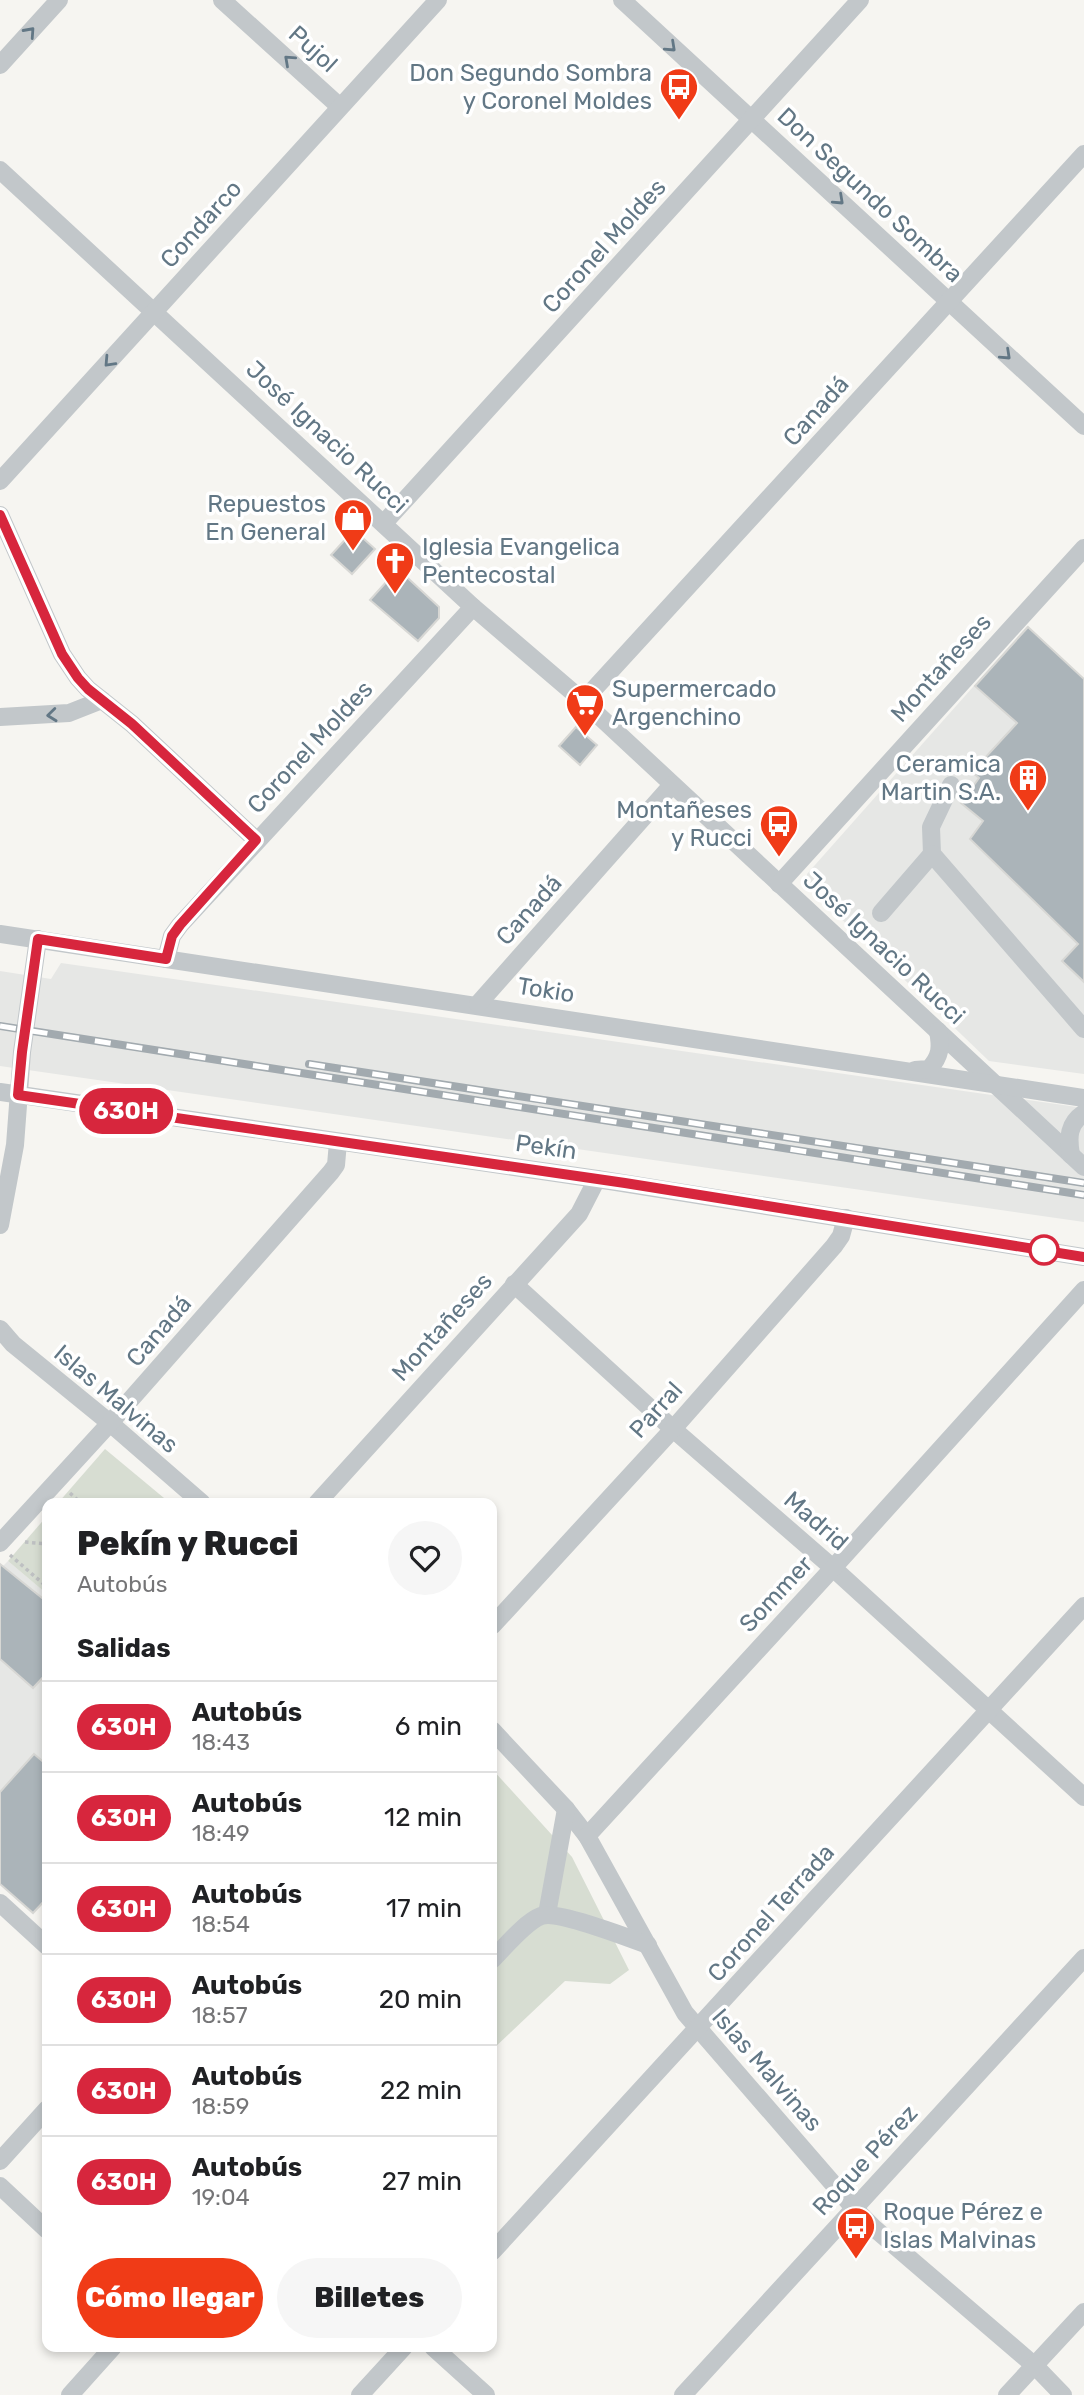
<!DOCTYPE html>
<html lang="es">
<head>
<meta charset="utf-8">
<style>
	:root { --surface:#fff; --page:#f6f6f6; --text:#202124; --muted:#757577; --line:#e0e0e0; --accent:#f03b17 }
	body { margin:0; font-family:Rubik,sans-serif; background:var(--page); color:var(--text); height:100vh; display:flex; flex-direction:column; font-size:26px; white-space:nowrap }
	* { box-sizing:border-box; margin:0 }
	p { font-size:23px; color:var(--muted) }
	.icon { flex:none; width:38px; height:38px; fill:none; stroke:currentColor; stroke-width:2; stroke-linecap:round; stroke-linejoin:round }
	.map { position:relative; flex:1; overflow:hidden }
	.sheet { position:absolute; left:42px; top:1498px; width:455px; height:854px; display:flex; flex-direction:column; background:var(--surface); border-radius:14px; box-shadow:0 4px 10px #0003 }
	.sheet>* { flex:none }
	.badge { padding:0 14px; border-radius:23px; font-size:24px; line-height:46px }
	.map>.badge { position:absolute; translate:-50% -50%; box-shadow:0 0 0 4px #fff }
	h2 { padding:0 35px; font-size:26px; line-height:63px }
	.round { display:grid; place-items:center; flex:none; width:74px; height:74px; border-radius:37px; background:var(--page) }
	.overview { display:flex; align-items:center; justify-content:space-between; height:119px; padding:0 35px }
	h1 { font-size:33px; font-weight:800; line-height:52px }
	.cta { display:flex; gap:14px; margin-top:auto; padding:14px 35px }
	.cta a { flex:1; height:80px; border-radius:42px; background:var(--accent); color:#fff; font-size:28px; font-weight:800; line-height:80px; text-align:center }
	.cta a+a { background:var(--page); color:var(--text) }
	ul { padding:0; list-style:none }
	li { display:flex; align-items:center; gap:21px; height:91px; padding:0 35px; border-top:2px solid var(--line) }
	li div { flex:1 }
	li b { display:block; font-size:26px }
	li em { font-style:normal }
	li .badge { min-width:77px; font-weight:700; text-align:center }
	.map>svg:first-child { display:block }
	.built { fill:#e6e7e5 }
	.green { fill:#d7ddd2 }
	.building { fill:#abb4b9; stroke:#d7d7d4; stroke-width:2 }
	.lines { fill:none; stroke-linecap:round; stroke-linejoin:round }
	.path { stroke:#bec0c2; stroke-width:3.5; stroke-dasharray:3.5 3.5; stroke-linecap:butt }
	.minor { stroke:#c2c7ca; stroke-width:18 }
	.rail-casing { stroke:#a2aaaf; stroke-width:8 }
	.rail { stroke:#fff; stroke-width:5; stroke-dasharray:16; stroke-linecap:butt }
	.oneway { stroke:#627785 }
	.line-casing { stroke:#fff; stroke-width:16 }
	.line { stroke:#d7263d; stroke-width:10 }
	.stop-dot { fill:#fff; stroke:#d7263d; stroke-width:3.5 }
	.labels { text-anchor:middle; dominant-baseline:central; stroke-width:7; stroke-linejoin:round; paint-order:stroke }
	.street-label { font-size:24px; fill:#627785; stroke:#fff }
	.poi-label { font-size:24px; fill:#627785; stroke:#fff; text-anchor:end }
</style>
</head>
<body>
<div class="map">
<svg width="1084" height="2395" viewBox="0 0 1084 2395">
	<rect width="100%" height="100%" fill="#f6f5f1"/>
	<g class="built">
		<polygon points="1027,626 1084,679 1084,1074 989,1061 806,885 807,874"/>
		<polygon points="61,963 1084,1108 1084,1222 0,1066 0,971 51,979"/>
		<polygon points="8,1561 47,1594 47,1898 33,1913 0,1884 0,1569"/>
	</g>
	<g class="green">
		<polygon points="105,1449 170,1503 58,1503"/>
		<polygon points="47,1516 47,1594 8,1561"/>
		<polygon points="492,1769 572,1857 629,1970 610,1984 565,1981 492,2050"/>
	</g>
	<g class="building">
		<polygon points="354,530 375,549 352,574 331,555"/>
		<polygon points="398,569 439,607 439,618 418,641 370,600"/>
		<polygon points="1028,627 1084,679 1084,982 1062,961 1078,944 970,839 983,821 961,803 979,778 972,772 1017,723 975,686"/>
		<polygon points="576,727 597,745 580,765 559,746"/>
		<polygon points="0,1564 47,1602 47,1673 33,1688 0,1659"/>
		<polygon points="34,1754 47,1765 47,1898 33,1913 0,1884 0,1792"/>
	</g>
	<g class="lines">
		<g class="path">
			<polyline points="70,1493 81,1503"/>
			<polyline points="25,1542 47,1544"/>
			<polyline points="10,1555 47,1587"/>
		</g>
		<g class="minor">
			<polyline points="222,0 339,106"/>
			<polyline points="622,0 1084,426"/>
			<polyline points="0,65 59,0"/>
			<polyline points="0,170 473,607 583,701 1084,1167"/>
			<polyline points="0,481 438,0"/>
			<polyline points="0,515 62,654 78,678 88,689 132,724 256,840"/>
			<polyline points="384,523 860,0"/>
			<polyline points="583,701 1084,154"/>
			<polyline points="0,717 69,713 102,700"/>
			<polyline points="951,785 931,827 932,854 1084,1029"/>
			<polyline points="779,884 1084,548"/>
			<polyline points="881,913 932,854"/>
			<polyline points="0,934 1084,1098"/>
			<polyline points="166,959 172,936 180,925 473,607"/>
			<polyline points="478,1004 672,785"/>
			<path d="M915,1070L929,1069C941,1056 941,1047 938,1031"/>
			<polyline points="0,1092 597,1179 1084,1257"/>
			<path d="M1071,1155C1068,1137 1068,1124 1084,1113"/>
			<polyline points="0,1225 15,1145 22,1052 38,939"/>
			<polyline points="514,1284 673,1429 833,1568 1084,1797"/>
			<polyline points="0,1329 13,1344 110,1423 202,1503"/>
			<polyline points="317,1503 579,1214 597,1179"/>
			<polyline points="0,1543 110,1423 331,1172 336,1165 338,1142"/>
			<polyline points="492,1626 673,1429 834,1246 841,1236 846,1218"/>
			<polyline points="492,1730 566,1809 587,1836 685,2013 854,2208 874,2228 1035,2366 1063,2395"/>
			<polyline points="587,1836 833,1568 1084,1290"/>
			<polyline points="0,1903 47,1946"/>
			<polyline points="547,1914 566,1809"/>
			<path d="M492,1960C505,1947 525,1922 541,1916C556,1910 629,1938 648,1945"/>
			<polyline points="0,2161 47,2109"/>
			<polyline points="0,2186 47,2230"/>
			<polyline points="492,2252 1084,1606"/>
			<polyline points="433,2347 486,2395"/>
			<polyline points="70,2395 113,2347"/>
			<polyline points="360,2395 404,2347"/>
			<polyline points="683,2395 1084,1958"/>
			<polyline points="1007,2395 1084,2312"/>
		</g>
		<g class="rail-casing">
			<g id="rail">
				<polyline points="0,1026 1084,1195"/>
				<polyline points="309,1064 1084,1183"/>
			</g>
		</g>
		<use href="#rail" class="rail"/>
	</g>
	<defs><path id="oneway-chevron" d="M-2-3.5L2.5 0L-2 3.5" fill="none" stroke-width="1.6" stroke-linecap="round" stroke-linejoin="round" transform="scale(1.75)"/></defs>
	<g class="oneway">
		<use href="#oneway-chevron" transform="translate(30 32) rotate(-48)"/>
		<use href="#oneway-chevron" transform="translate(671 47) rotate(43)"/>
		<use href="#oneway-chevron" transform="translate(289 60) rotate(-138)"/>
		<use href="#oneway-chevron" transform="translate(839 200) rotate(43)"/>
		<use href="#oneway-chevron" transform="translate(1006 355) rotate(43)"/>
		<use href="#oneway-chevron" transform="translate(109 362) rotate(133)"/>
		<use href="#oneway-chevron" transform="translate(52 715) rotate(174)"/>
	</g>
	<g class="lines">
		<g class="line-casing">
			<polyline id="line" points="0,515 62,654 78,678 88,689 132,724 256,840 180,925 172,936 166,959 38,939 22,1052 18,1095 625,1183 1084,1257"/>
		</g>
		<use href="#line" class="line"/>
	</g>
	<defs>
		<g id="bus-pin" transform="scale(2.0125)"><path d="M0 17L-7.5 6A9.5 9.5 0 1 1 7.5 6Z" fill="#f03b17" stroke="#fff"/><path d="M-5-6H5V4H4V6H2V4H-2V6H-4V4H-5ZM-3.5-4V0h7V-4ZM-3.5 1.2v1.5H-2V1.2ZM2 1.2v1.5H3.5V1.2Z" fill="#fff"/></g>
		<g id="shop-pin" transform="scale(2.0125)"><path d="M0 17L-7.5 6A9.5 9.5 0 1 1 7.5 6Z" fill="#f03b17" stroke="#fff"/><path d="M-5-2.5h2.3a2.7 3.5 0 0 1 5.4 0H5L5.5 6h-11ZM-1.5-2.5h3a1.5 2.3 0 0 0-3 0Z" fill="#fff"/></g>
		<g id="church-pin" transform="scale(2.0125)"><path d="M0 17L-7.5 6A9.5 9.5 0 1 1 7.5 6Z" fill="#f03b17" stroke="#fff"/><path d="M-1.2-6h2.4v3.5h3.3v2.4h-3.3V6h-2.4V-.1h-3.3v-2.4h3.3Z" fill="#fff"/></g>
		<g id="supermarket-pin" transform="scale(2.0125)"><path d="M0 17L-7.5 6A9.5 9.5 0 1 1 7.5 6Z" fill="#f03b17" stroke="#fff"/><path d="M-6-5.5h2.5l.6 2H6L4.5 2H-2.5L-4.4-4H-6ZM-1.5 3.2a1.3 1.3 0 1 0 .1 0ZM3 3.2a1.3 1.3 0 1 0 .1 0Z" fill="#fff"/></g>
		<g id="building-pin" transform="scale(2.0125)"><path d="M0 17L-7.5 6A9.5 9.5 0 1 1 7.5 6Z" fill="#f03b17" stroke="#fff"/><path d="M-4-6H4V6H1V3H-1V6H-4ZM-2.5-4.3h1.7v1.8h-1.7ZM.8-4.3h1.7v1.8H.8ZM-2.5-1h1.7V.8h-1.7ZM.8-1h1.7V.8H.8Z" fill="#fff"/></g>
	</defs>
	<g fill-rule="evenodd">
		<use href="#bus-pin" x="679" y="87"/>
		<use href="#shop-pin" x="353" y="518"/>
		<use href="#church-pin" x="395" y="561"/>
		<use href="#supermarket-pin" x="585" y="703"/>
		<use href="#building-pin" x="1028" y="778"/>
		<use href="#bus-pin" x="779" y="824"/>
		<use href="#bus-pin" x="856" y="2226"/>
	</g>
	<circle class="stop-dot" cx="1044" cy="1250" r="14"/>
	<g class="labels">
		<g class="street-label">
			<text transform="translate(313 49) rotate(42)">Pujol</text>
			<text transform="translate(870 195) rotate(43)">Don Segundo Sombra</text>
			<text transform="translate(201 224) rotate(-48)">Condarco</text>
			<text transform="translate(604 246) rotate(-48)">Coronel Moldes</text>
			<text transform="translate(816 411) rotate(-48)">Canadá</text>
			<text transform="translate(327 437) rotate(43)">José Ignacio Rucci</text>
			<text transform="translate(941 668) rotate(-48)">Montañeses</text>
			<text transform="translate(310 747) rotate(-47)">Coronel Moldes</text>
			<text transform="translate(529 910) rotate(-48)">Canadá</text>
			<text transform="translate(884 948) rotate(43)">José Ignacio Rucci</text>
			<text transform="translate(546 990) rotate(9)">Tokio</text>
			<text transform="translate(546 1147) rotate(8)">Pekín</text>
			<text transform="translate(442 1327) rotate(-48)">Montañeses</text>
			<text transform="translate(159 1331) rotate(-49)">Canadá</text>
			<text transform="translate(116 1399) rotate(40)">Islas Malvinas</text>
			<text transform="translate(656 1410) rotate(-48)">Parral</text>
			<text transform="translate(816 1521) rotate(41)">Madrid</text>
			<text transform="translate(776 1594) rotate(-47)">Sommer</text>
			<text transform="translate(771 1913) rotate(-48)">Coronel Terrada</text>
			<text transform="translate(767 2070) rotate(49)">Islas Malvinas</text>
			<text transform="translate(865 2160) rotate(-47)">Roque Pérez</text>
		</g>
		<g class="poi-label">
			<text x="652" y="73">Don Segundo Sombra<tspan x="652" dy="28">y Coronel Moldes</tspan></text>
			<text x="326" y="504">Repuestos<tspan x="326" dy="28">En General</tspan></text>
			<text x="422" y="547" text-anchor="start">Iglesia Evangelica<tspan x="422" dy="28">Pentecostal</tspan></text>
			<text x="612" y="689" text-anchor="start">Supermercado<tspan x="612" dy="28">Argenchino</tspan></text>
			<text x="1001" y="764">Ceramica<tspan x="1001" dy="28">Martin S.A.</tspan></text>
			<text x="752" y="810">Montañeses<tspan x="752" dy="28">y Rucci</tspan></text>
			<text x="883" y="2212" text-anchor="start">Roque Pérez e<tspan x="883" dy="28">Islas Malvinas</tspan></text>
		</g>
	</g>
</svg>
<b class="badge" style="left:126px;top:1111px;background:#d7263d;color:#fff">630H</b>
<section class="sheet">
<div class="overview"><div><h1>Pekín y Rucci</h1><p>Autobús</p></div><a class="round"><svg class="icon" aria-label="heart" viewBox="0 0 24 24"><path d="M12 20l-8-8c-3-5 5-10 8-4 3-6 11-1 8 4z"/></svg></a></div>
<h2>Salidas</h2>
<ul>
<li><span class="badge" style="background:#d7263d;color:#fff">630H</span><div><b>Autobús</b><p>18:43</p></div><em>6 min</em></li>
<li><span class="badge" style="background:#d7263d;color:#fff">630H</span><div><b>Autobús</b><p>18:49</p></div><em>12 min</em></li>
<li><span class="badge" style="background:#d7263d;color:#fff">630H</span><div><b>Autobús</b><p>18:54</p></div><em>17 min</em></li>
<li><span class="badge" style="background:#d7263d;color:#fff">630H</span><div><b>Autobús</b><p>18:57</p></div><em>20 min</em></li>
<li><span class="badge" style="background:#d7263d;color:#fff">630H</span><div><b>Autobús</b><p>18:59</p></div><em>22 min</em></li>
<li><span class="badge" style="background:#d7263d;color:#fff">630H</span><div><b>Autobús</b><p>19:04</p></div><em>27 min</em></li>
</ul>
<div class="cta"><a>Cómo llegar</a><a>Billetes</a></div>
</section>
</div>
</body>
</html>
